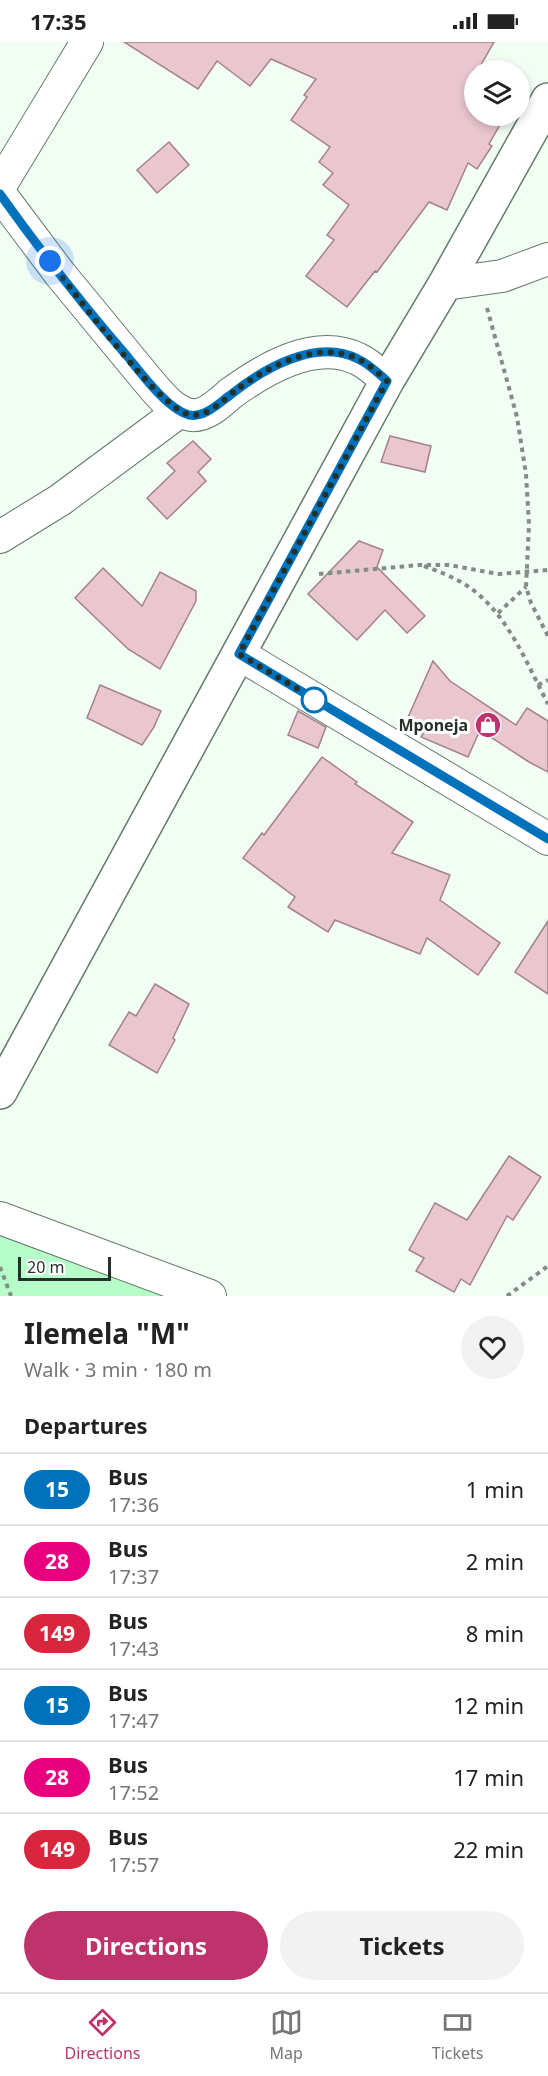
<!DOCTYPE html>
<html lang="en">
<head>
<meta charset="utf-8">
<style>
	:root { --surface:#fff; --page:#f2f2f2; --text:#222; --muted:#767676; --line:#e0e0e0; --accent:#be336b }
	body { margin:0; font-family:"Noto Sans",sans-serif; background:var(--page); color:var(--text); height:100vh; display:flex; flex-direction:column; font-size:22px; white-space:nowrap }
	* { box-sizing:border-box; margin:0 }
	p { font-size:20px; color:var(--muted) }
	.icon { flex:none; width:33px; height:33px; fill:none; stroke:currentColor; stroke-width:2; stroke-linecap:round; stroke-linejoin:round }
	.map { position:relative; height:1254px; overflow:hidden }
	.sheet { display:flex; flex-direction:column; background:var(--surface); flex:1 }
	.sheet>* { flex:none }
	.badge { padding:0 12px; border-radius:20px; font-size:21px; line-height:39px }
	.buttons { position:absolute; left:464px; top:18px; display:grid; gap:12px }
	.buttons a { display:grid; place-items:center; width:66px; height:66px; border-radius:50%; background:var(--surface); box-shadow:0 3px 9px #0003; font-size:30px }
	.scale { position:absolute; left:18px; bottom:15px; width:93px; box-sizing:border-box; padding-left:6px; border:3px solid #253028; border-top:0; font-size:16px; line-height:21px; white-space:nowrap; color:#253028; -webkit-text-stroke:4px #fff; paint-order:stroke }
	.you { position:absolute; width:30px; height:30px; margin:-15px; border:4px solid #fff; border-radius:50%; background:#1a73e8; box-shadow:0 0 0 9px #1a73e833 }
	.map>.badge { position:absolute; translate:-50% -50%; box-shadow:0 0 0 3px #fff }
	h2 { padding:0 24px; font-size:22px; line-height:54px }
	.round { display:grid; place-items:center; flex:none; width:63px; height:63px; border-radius:32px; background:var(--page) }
	.headline { display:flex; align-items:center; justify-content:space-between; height:102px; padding:0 24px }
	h1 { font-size:28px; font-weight:700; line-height:45px }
	.action { display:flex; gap:12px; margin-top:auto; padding:12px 24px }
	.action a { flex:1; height:69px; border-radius:36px; background:var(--accent); color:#fff; font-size:24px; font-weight:700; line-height:69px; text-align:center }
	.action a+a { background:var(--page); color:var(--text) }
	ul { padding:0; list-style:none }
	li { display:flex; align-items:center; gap:18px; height:72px; padding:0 24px; border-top:2px solid var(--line) }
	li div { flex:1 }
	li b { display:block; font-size:22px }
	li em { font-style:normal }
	li .badge { min-width:66px; font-weight:700; text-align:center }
	.status { display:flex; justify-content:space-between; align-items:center; height:42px; padding:0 30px; background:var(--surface); direction:ltr }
	.status svg { height:16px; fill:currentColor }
	.tabs { display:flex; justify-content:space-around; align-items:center; height:84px; border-top:2px solid var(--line); background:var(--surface); font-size:16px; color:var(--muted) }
	.tabs a { display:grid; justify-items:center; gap:3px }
	.tabs .selected { color:var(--accent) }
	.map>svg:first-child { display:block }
	.green { fill:#b6fdc9 }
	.building { fill:#eac6cf; stroke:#a4828b; stroke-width:1.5 }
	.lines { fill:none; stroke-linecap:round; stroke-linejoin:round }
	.street-casing { stroke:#617b68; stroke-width:34 }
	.secondary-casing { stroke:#617b68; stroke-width:36 }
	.path { stroke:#828d85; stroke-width:4; stroke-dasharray:4.5 4.5; stroke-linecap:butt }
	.street { stroke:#fff; stroke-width:32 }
	.secondary { stroke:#fff; stroke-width:33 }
	.line-casing { stroke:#fff; stroke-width:14 }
	.line { stroke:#0072bc; stroke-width:9 }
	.walk { stroke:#253028; stroke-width:6; stroke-dasharray:0 10.8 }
	.stop-dot { fill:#fff; stroke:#0072bc; stroke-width:3 }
	.labels { text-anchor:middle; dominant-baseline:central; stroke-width:6; stroke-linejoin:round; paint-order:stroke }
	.poi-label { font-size:16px; font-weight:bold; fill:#253028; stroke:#fff; text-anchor:end }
</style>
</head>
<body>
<div class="status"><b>17:35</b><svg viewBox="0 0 49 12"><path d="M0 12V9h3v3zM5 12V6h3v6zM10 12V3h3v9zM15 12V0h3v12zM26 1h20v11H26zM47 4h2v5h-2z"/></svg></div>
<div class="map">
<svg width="548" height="1254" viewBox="0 0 548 1254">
	<rect width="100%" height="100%" fill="#f2fdf4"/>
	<polygon class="green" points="0,1181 181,1254 0,1254"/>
	<g class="building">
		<polygon points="124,0 494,0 478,28 474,28 474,74 505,74 489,102 492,104 477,127 468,121 447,168 429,160 377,230 375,229 347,265 306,234 334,198 327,193 349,163 323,143 333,131 319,120 330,105 291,78 307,55 304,53 316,37 271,17 250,44 217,19 198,47"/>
		<polygon points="169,100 189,123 157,151 137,128"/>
		<polygon points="390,394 431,404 425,430 381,420"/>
		<polygon points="193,399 211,417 198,430 206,439 167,477 147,456 175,429 167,421"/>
		<polygon points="359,499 383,508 377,525 425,574 407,591 385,568 357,598 308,552"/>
		<polygon points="103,526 142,564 160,530 196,549 196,559 160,627 128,607 75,556"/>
		<polygon points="433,619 450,639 516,683 527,666 548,679 548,730 529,720 480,688 468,715 421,695 424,690 405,682"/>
		<polygon points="100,643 161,669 154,685 142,703 87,676"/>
		<polygon points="298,669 326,685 318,706 288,693"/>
		<polygon points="322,715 357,740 355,742 413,780 392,811 450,833 440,858 500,901 478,933 427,896 420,912 335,878 328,890 288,865 295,855 243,816 262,791 264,793"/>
		<polygon points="548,879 548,952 515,930"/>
		<polygon points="155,942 189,962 173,996 175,998 157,1031 109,1003 129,970 136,974"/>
		<polygon points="509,1114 541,1135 513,1178 507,1174 470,1243 461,1237 454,1250 416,1229 424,1216 409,1208 435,1161 467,1178"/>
	</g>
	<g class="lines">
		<g class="street-casing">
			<g id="street">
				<polyline points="0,144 87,0"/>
				<path d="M0,152L60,232L145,335C156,348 172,370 191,373C205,375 220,361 230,352C264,327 315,296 358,317C369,322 378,331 387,339"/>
				<polyline points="445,242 502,234 548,217"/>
				<polyline points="0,495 60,458 180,369"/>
				<polyline points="239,612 548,797"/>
				<polyline points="0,1176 210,1254"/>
			</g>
		</g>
		<g class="secondary-casing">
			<polyline id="secondary" points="0,1050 387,339 445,242 548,58"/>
		</g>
		<g class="path">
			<polyline points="487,266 517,375 526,432 529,483 526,545 531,561 548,594"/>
			<path d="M424,524C443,531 462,538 478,552C511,580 528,624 548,662"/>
			<polyline points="319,532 420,523 449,523 498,532 548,528"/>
			<polyline points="498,571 526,545"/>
			<polyline points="538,643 548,638"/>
			<polyline points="0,1225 11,1254"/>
			<polyline points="507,1254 548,1224"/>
		</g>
		<use href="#street" class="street"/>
		<use href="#secondary" class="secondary"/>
	</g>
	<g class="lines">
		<g class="line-casing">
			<path id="line" d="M0,152C40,208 82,262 127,314C141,331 167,367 189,373C204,376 218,362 229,354C261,328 316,295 358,317C369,322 378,331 387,339L239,612L548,797"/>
		</g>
		<use href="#line" class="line"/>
		<path class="walk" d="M50,219C73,249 157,363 187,372C205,378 223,358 235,349C266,325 319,297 358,317C369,322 378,331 387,339L239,612L321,661L314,658"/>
	</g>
	<defs>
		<g id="shop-disc" transform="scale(1.35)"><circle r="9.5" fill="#be336b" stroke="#fff"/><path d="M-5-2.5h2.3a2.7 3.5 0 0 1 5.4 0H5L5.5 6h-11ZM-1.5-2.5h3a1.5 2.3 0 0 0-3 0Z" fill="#fff"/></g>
	</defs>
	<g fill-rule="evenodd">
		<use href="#shop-disc" x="488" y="683"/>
	</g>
	<circle class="stop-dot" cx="314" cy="658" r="12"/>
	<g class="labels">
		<g class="poi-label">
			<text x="468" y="683">Mponeja</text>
		</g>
	</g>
</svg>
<div class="buttons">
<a><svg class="icon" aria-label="layers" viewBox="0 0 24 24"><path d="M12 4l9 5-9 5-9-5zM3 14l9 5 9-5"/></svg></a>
</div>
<div class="scale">20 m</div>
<div class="you" style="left:50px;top:219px"></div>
</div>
<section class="sheet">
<div class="headline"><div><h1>Ilemela &quot;M&quot;</h1><p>Walk · 3 min · 180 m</p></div><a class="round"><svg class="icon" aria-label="heart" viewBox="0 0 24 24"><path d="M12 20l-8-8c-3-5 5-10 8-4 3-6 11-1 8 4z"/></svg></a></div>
<h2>Departures</h2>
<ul>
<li><span class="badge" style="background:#0072bc;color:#fff">15</span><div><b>Bus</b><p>17:36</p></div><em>1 min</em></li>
<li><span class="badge" style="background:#e6007e;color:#fff">28</span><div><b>Bus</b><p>17:37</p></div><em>2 min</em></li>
<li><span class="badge" style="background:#d7263d;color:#fff">149</span><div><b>Bus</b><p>17:43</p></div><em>8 min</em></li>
<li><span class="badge" style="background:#0072bc;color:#fff">15</span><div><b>Bus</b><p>17:47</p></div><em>12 min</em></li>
<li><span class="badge" style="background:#e6007e;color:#fff">28</span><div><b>Bus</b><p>17:52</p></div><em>17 min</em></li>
<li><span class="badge" style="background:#d7263d;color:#fff">149</span><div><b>Bus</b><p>17:57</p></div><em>22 min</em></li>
</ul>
<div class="action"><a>Directions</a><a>Tickets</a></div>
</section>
<nav class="tabs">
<a class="selected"><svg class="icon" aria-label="directions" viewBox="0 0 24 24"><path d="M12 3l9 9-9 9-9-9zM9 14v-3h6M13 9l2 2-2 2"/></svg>Directions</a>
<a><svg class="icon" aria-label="map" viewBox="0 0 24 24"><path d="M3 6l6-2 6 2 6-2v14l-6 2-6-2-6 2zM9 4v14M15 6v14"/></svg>Map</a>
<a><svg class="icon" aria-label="tickets" viewBox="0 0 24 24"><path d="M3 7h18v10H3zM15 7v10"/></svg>Tickets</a>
</nav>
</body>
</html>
